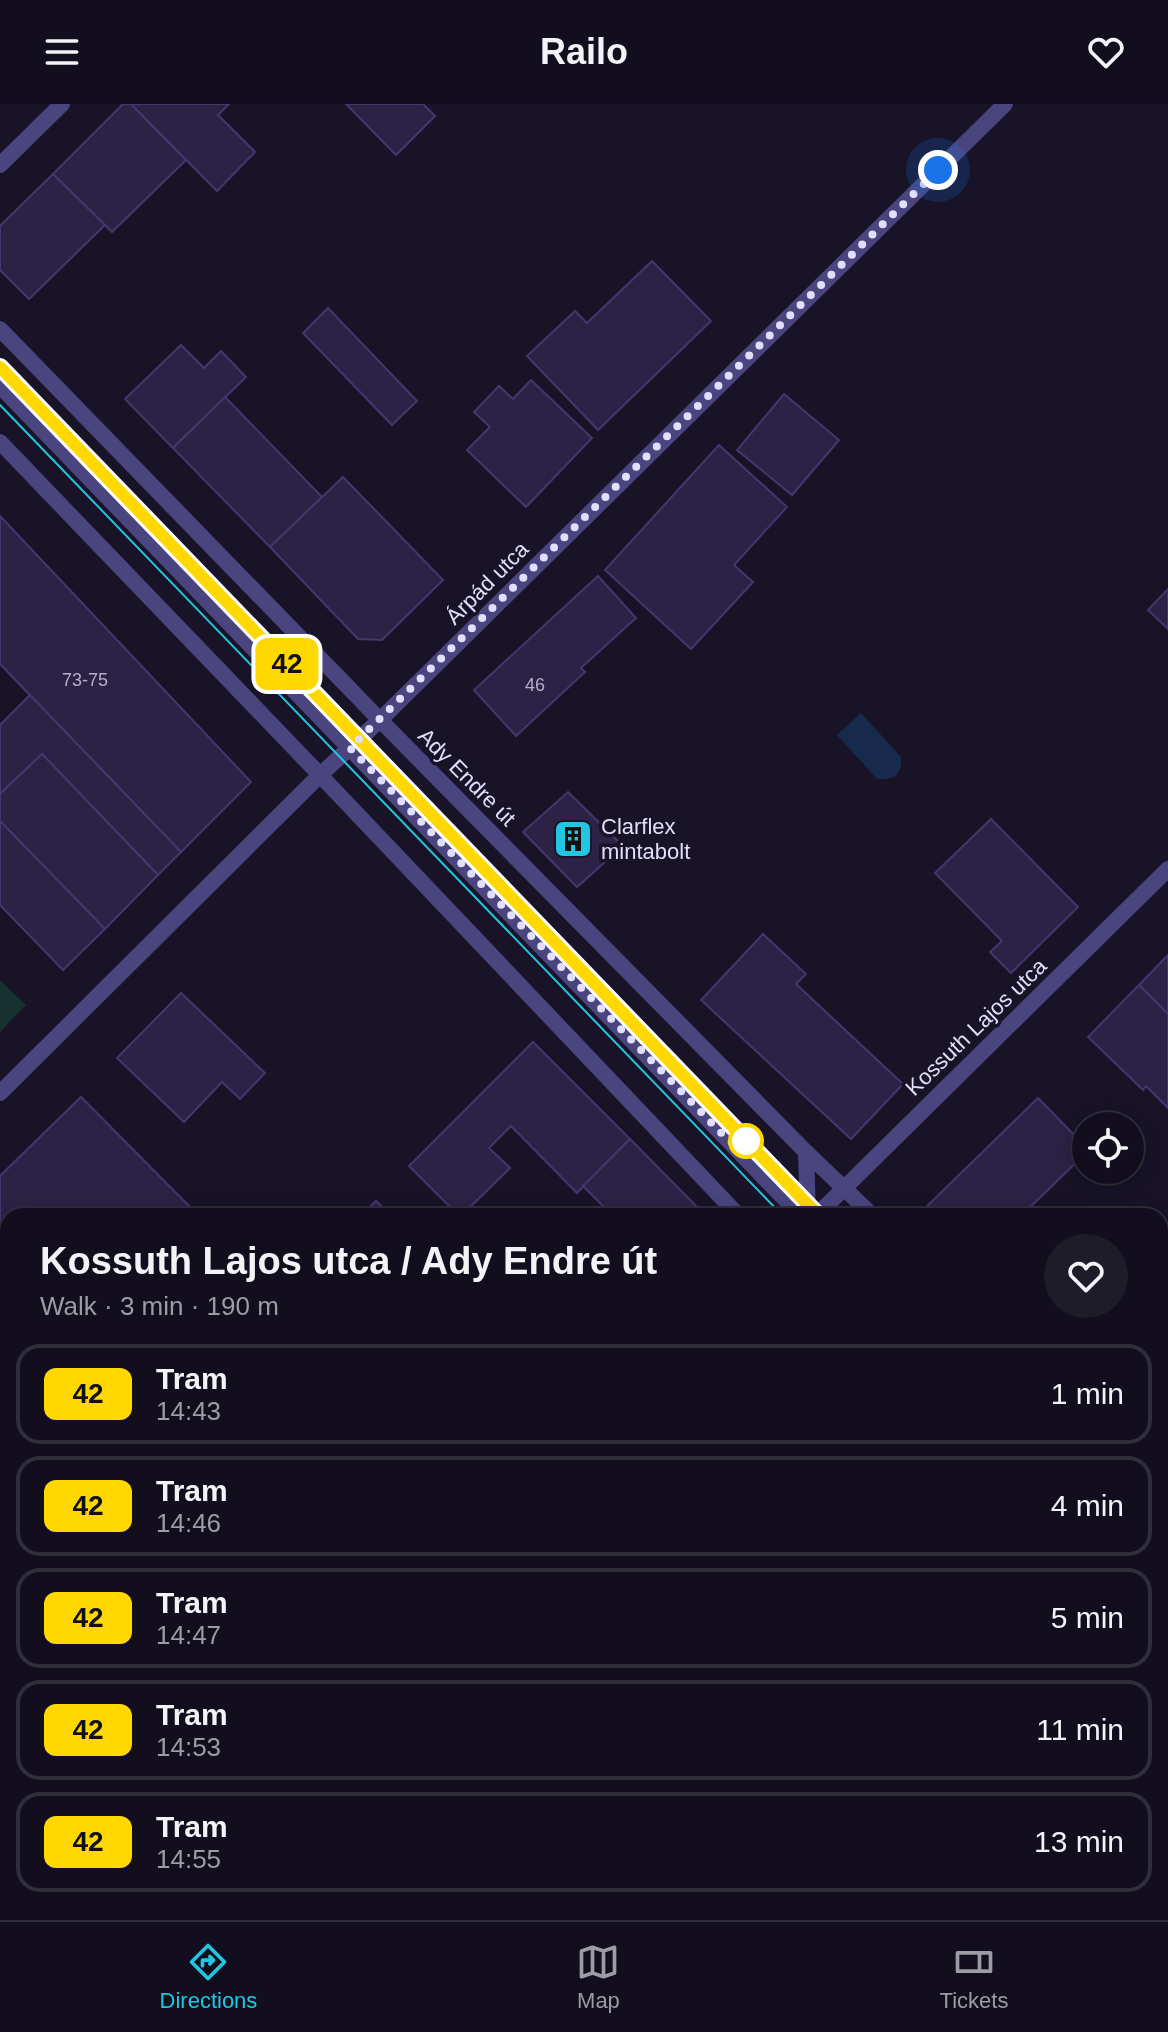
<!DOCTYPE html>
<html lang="en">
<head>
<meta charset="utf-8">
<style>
	:root { --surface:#120e1d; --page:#1f1c2a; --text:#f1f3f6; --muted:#9c9ca4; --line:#312e3b; --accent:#23c6e1 }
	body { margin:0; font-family:Arial,sans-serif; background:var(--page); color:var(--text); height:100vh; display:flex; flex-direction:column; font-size:30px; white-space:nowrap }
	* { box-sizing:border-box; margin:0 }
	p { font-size:26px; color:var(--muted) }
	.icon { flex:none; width:44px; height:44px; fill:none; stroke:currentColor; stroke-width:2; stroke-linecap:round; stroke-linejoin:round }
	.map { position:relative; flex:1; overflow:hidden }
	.drawer { position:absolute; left:0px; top:1104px; width:1168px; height:712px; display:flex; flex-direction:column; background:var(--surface); border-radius:24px 24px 0 0; box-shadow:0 4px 20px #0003,0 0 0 2px var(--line) }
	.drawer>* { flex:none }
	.badge { padding:0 16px; border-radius:12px; font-size:28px; line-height:52px }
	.controls { position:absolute; left:1072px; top:1008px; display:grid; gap:16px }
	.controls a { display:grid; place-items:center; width:72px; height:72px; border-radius:50%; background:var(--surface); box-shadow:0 4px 20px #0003,0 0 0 2px var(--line); font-size:40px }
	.you { position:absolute; width:40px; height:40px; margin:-20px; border:6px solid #fff; border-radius:50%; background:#1a73e8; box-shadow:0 0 0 12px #1a73e833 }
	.map>.badge { position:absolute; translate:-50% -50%; box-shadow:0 0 0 4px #fff }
	.round { display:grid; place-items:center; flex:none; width:84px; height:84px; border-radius:42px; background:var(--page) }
	.overview { display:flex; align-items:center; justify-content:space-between; height:136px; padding:0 40px }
	h1 { font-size:38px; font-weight:600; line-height:60px }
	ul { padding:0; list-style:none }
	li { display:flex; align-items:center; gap:24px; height:100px; margin:0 16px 12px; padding:0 24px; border:4px solid var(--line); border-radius:24px }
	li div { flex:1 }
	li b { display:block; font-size:30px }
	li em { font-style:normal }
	li .badge { min-width:88px; font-weight:700; text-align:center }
	header { display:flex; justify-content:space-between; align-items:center; height:104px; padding:0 40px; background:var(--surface); font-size:36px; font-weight:600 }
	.dock { display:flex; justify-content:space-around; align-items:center; height:112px; border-top:2px solid var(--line); background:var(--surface); font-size:22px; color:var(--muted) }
	.dock a { display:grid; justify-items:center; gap:4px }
	.dock .on { color:var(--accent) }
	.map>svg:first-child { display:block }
	.green { fill:#173030 }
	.water { fill:#182a4b }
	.building { fill:#2b2245; stroke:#44376e; stroke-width:2 }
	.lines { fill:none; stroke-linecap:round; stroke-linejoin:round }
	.service { stroke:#4a457f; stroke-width:16 }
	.minor { stroke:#4a457f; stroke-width:16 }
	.tertiary { stroke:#4a457f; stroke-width:16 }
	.tram { stroke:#23c6e1; stroke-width:2 }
	.line-casing { stroke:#fff; stroke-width:18 }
	.line { stroke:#ffd800; stroke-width:12 }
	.walk { stroke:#e2defb; stroke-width:8; stroke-dasharray:0 14.4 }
	.stop-dot { fill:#fff; stroke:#ffd800; stroke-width:4 }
	.labels { text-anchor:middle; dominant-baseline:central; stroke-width:7; stroke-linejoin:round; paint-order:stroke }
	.number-label { font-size:18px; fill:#b4afce }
	.street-label { font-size:22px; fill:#e2defb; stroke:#181327 }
	.poi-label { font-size:22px; fill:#e2defb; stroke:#181327; text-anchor:start }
</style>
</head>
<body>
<header><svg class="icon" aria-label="menu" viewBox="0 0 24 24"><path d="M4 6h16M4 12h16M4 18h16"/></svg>Railo<svg class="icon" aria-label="heart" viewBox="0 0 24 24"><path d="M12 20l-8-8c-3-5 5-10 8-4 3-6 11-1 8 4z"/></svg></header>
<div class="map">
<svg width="1168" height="1816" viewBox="0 0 1168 1816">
	<rect width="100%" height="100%" fill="#181327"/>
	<g class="green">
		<polygon points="0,876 26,901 0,928"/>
		<polygon points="1168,1771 1168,1816 1122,1816 1130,1808 1160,1808 1160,1779"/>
	</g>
	<polygon class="water" points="861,609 901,653 901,663 896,672 887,675 877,675 837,631"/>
	<g class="building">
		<polygon points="123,0 131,0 186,56 112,128 53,70"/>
		<polygon points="131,0 229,0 218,11 255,48 217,87"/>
		<polygon points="346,0 423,0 435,12 396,51"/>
		<polygon points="53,70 105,121 29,195 0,166 0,122"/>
		<polygon points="652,157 711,217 598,326 527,252 575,207 587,219"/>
		<polygon points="328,204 417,297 392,321 303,229"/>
		<polygon points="181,241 204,264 221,247 246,273 173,344 125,295"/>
		<polygon points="531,276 592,334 526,403 467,346 490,323 474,308 499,282 513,295"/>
		<polygon points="784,290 839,336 792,391 737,346"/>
		<polygon points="225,293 322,393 270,443 173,344"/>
		<polygon points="719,341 787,403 734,461 753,478 691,545 605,466"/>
		<polygon points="343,373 443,476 382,536 358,535 270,443"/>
		<polygon points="0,412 251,678 181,748 0,560"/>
		<polygon points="598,472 636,514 581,564 585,568 516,632 474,586"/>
		<polygon points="1168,485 1168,525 1148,506"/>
		<polygon points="30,591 181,748 158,771 42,650 0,690 0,621"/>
		<polygon points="42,650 158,771 105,825 0,717 0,690"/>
		<polygon points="568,688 623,742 577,783 523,728"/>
		<polygon points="991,715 1078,803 1011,869 990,848 1002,837 935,769"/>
		<polygon points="0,717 105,825 63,866 0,801"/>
		<polygon points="763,830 806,870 796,880 903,980 851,1035 701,896"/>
		<polygon points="1168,851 1168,910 1139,881"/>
		<polygon points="1139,881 1168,910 1168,1004 1146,982 1143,986 1088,933"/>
		<polygon points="181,889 265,969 240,995 222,978 184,1018 117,954"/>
		<polygon points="533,938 630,1035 577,1089 511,1022 489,1044 510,1064 461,1112 459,1112 409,1062"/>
		<polygon points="81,993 199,1112 8,1112 8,1137 0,1129 0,1072"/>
		<polygon points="1038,994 1086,1043 1086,1049 1026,1107 1030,1112 927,1112 922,1107"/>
		<polygon points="630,1035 706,1112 613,1112 583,1082"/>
		<polygon points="376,1097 392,1112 361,1112"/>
		<polygon points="0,1177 8,1186 8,1204 0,1211"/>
		<polygon points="1168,1247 1168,1359 1167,1360 1160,1352 1160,1255"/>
		<polygon points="1160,1578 1168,1587 1168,1598 1166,1600 1168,1602 1168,1656 1160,1663"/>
		<polygon points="219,1808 355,1808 363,1816 226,1816"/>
		<polygon points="697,1808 713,1808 721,1816 688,1816"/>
		<polygon points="814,1808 941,1808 949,1816 821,1816"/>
		<polygon points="941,1808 1010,1808 1002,1816 949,1816"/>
	</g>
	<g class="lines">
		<g class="service">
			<polyline points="0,282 801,1112"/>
			<polyline points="806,1048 808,1112"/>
			<polyline points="1160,1480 1168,1488"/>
		</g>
		<g class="minor">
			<polyline points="0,61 62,0"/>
			<polyline points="0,989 320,671 380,616 1005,0"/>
			<polyline points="816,1112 1168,765"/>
			<polyline points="1160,1738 1168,1730"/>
			<polyline points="114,1816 122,1808"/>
			<polyline points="1080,1816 1088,1808"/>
		</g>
		<g class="tertiary">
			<polyline points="0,225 380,616 806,1048 873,1112"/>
			<polyline points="0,338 320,671 739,1112"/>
			<polyline points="1160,1416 1168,1424"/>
			<polyline points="1160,1543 1168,1552"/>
		</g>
		<g class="tram">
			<polyline points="0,263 819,1112"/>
			<polyline points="0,301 783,1112"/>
			<polyline points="1160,1461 1168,1470"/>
			<polyline points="1160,1498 1168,1506"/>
		</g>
	</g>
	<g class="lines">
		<g class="line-casing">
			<polyline id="line" points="0,263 819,1112"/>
		</g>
		<use href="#line" class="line"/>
		<polyline class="walk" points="746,1037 730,1038 350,644 938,66"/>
	</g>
	<defs>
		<g id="building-square" transform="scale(2)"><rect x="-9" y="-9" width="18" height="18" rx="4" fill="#23c6e1" stroke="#181327"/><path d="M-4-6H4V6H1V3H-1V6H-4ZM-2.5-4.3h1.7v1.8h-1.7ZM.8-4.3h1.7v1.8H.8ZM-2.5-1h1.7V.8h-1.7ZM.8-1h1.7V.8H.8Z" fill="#111"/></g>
	</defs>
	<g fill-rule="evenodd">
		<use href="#building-square" x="573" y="735"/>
	</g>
	<circle class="stop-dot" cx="746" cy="1037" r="16"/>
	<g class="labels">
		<g class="number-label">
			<text x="85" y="576">73-75</text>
			<text x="535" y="581">46</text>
		</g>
		<g class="street-label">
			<text transform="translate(487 479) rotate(-45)">Árpád utca</text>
			<text transform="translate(467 673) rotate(45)">Ady Endre út</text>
			<text transform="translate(976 923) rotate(-44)">Kossuth Lajos utca</text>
		</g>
		<g class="poi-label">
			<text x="601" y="722">Clarflex<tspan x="601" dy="25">mintabolt</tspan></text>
		</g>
	</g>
</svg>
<div class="controls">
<a><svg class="icon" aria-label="locate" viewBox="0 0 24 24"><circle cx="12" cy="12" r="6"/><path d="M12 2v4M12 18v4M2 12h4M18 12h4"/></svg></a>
</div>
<div class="you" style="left:938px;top:66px"></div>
<b class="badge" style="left:287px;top:560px;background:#ffd800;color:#111">42</b>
<section class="drawer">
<div class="overview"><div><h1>Kossuth Lajos utca / Ady Endre út</h1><p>Walk · 3 min · 190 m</p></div><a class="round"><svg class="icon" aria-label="heart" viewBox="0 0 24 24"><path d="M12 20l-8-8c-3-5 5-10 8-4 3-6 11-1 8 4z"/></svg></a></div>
<ul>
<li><span class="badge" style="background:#ffd800;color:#111">42</span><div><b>Tram</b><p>14:43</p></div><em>1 min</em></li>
<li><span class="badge" style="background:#ffd800;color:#111">42</span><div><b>Tram</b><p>14:46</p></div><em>4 min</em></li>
<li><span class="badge" style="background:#ffd800;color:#111">42</span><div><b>Tram</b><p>14:47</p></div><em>5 min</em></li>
<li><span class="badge" style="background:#ffd800;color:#111">42</span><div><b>Tram</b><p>14:53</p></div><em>11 min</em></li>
<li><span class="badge" style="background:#ffd800;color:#111">42</span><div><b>Tram</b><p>14:55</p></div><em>13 min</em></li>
</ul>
</section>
</div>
<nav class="dock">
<a class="on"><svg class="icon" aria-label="directions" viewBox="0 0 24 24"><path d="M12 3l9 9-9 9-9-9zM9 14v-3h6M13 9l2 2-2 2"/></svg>Directions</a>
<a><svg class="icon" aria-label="map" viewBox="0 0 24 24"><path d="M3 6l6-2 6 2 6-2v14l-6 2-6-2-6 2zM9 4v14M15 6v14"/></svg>Map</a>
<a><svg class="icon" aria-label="tickets" viewBox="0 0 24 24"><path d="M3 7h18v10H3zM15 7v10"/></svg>Tickets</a>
</nav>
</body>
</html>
